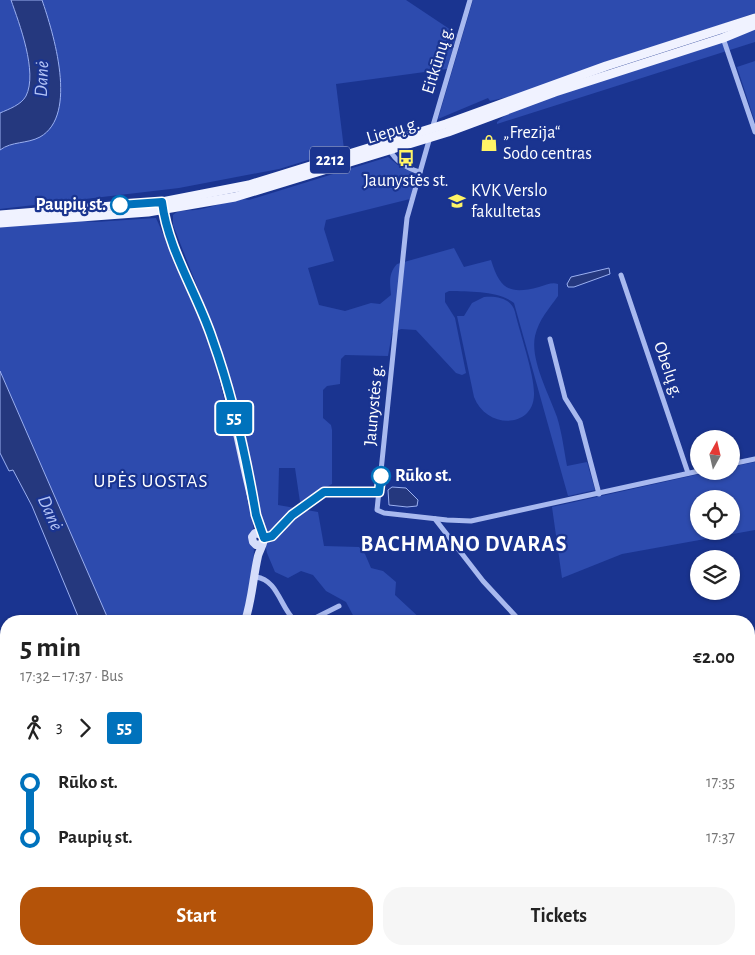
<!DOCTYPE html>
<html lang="en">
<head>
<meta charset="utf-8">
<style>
	:root { --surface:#fff; --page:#f6f6f6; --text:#222; --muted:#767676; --accent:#b45309 }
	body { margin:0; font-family:"Alegreya Sans",sans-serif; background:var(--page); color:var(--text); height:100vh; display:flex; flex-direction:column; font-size:19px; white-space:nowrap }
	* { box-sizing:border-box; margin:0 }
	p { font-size:16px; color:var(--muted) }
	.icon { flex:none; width:28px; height:28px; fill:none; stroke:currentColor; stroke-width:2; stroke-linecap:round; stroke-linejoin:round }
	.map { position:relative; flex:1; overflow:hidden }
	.drawer { position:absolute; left:0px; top:615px; width:755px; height:340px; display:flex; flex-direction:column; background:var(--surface); border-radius:20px 20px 0 0; box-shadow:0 1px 4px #0004 }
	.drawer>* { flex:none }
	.badge { padding:0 10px; border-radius:4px; font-size:18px; line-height:32px }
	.needle { width:32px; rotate:8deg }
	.buttons { position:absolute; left:690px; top:430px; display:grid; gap:10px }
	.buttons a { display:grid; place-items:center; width:50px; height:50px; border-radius:50%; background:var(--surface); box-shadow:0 1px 4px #0004; font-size:25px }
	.map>.badge { position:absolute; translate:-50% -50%; box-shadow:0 0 0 2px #fff }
	.legs { display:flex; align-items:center; gap:8px; height:55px; padding:0 20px; font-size:16px }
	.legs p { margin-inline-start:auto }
	.overview { display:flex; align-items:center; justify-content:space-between; height:85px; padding:0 20px }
	h1 { font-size:28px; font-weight:700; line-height:38px }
	.action { display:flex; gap:10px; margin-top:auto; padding:10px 20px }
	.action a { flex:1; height:58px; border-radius:20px; background:var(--accent); color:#fff; font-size:20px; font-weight:700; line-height:58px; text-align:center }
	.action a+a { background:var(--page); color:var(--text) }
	ul { padding:0 20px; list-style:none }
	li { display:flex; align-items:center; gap:18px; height:55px; font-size:19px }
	li i { display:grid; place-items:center; width:8px; height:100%; margin:0 6px; background:currentColor }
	li i::after { content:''; width:12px; height:12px; margin:-6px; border:4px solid; border-radius:50%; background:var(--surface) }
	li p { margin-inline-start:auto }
	li:first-child i { background:linear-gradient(#0000 50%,currentColor 0) }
	li:last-child i { background:linear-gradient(currentColor 50%,#0000 0) }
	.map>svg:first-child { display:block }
	.green { fill:#2d4bae; fill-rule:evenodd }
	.water { fill:#25387e; stroke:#9bb0f1 }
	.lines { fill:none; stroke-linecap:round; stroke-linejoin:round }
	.street { stroke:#a8b9ef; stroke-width:5 }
	.secondary { stroke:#d5ddfa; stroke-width:8 }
	.primary { stroke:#f0f2ff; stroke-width:9 }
	.line-1-casing { stroke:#fff; stroke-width:11 }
	.line-1 { stroke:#0072bc; stroke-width:8 }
	.stop-1-dot { fill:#fff; stroke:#0072bc; stroke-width:2.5 }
	.labels { text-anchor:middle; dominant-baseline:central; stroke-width:4.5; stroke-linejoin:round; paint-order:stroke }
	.shield { fill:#1a3490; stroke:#bac2de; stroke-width:1 }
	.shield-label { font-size:16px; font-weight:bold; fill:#fff }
	.street-label { font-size:18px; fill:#fff; stroke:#1a3490 }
	.poi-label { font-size:18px; fill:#fff; stroke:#1a3490; text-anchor:start }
	.stop-label { font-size:18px; font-weight:bold; fill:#fff; stroke:#1a3490; text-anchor:end }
	.water-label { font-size:19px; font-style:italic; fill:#b4c4f6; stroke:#1a3490 }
	.neighbourhood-label { font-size:19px; letter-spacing:1px; fill:#fff; stroke:#1a3490 }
	.district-label { font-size:22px; font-weight:bold; letter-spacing:1px; fill:#fff; stroke:#1a3490 }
</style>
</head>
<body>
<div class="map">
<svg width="755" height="955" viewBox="0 0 755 955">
	<rect width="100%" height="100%" fill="#1a3490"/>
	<g class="green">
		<path d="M0,0H11C19,23 38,73 26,96C21,105 9,109 0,113Z"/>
		<path d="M42,0H406L457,34L447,69L336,84L344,149L279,169L179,188L0,209V150L11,144L32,140C40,128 53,115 59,102C68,83 49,21 42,0Z"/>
		<polygon points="473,0 755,0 755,13 516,95 490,101 488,98 438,119"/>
		<polygon points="755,28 755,42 497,124 497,122 509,112"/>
		<polygon points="755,61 755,122 737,67"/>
		<path d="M388,157L398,165L416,174L410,199L326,220L324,229L334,261L308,268L319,305L345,311L371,303L380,304L391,295C390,283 388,274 397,264L454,248L464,267L491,260C500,289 509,295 539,287C546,285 552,282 558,284V296C549,309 539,319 535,336C530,360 549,394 557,417C562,433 564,450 567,466L587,462L595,490L568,496L514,303C497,290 470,292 449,291L445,293V302L455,318L466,373L462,375L456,373L416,330L401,329L392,333L388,356L345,355L341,359L340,384L327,386L323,390V418L331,425L332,430V484L300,502L295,468H279L278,505L318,512L324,546L359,547L365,554L371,568L383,571L396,582L395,595L423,621H356L346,602L326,591L313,575L301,571L288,578L275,572L267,553L242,429L220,345L173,225V215C179,209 187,211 195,210C210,209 236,196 249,200Z"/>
		<path d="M156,218L209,337L251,508C258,548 252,582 242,621H109L0,371V226L70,220L95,222Z"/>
		<path d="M484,297C497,296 511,298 515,312C520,334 535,376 534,395C533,429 486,429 474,397L457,316H464L472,303Z"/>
		<path d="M755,462V530L622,554L562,578L552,507L713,471H731V467ZM699,499H731V531H699Z"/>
		<polygon points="755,747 755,796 749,797 749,749"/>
		<polygon points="0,788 6,796 6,882 0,883"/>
		<polygon points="105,949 328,949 333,955 100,955"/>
	</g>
	<g class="water">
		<path d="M11,0H42C53,32 79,115 40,137C27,144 12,141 0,150V113C9,109 21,105 26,96C38,72 19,23 11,0Z"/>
		<polygon points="609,268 610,274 574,287 568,287 567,284 571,277"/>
		<polygon points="0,371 109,621 80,621 32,506 13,470 9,471 0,453"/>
		<polygon points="392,487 406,488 418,500 417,506 407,507 389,505 388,490"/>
	</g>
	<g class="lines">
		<g class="street">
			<polyline points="723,38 755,132"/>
			<polyline points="432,129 470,0"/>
			<polyline points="430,137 407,218 377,510 384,513 447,520 471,521 699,471"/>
			<path d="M390,150C395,161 408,169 420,172"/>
			<polyline points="621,275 688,473"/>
			<polyline points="550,339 565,398 580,422 599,494"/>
			<polyline points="731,464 755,459"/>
			<polyline points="435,519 483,581 520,621"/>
			<polyline points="264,538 272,536 292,515 323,492 379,492"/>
			<path d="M256,577C278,580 280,607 295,621"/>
			<polyline points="309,621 339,606"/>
			<polyline points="749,674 755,672"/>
			<polyline points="749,868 755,874"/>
			<polyline points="749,929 755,927"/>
			<polyline points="749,939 754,955"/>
			<polyline points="334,949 339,955"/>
			<polyline points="594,949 598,955"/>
			<polyline points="448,955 460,949"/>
			<polyline points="686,955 700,949"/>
		</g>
		<g class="secondary">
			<path d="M163,204C169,252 199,295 213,340C234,404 242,470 261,534"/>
			<path d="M245,621C252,600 253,578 258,556C260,549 266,541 263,535L255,533L252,537L253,542L256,545L261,544"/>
			<polyline points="94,955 99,949"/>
		</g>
		<g class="primary">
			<polyline points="0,215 162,202 249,185 446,124 606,66 755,18"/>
			<polyline points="0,223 148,212 235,197 448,132 555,92 723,38 755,25"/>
		</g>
	</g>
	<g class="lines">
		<g class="line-1-casing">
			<path id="line-1" d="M120,205L162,202C168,250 197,293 212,338C232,394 246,456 256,515L264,538L272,536L292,515L324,492H379L381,476"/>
		</g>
		<use href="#line-1" class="line-1"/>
	</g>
	<defs>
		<g id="shop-bare" transform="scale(1.35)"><path d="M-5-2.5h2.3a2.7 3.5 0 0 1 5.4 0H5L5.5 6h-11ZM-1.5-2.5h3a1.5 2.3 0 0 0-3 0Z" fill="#fff466" stroke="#1a3490" stroke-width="2.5" paint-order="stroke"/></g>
		<g id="bus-bare" transform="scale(1.35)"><path d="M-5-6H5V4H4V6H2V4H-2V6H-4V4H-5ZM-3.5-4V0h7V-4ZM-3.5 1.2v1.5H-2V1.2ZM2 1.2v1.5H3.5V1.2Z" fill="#fff466" stroke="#1a3490" stroke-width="2.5" paint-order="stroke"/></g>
		<g id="university-bare" transform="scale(1.35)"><path d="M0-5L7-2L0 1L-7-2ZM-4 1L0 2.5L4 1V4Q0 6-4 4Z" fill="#fff466" stroke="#1a3490" stroke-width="2.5" paint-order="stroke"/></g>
	</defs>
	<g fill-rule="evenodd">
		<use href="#shop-bare" x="489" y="143"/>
		<use href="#bus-bare" x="406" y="158"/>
		<use href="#university-bare" x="457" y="201"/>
	</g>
	<g class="stop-1-dot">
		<circle cx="120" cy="205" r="9"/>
		<circle cx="381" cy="476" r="9"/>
	</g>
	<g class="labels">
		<rect class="shield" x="310" y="146.5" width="40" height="27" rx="4"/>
		<g class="shield-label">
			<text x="330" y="160">2212</text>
		</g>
		<g class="street-label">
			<text transform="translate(438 60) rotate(-73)">Eitkūnų g.</text>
			<text transform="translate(393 131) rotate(-17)">Liepų g.</text>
			<text transform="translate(668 370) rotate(71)">Obelų g.</text>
			<text transform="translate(374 405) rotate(-85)">Jaunystės g.</text>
		</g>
		<g class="poi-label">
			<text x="503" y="133">„Frezija“<tspan x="503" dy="21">Sodo centras</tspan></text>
			<text x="406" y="181" text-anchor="middle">Jaunystės st.</text>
			<text x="471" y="191">KVK Verslo<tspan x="471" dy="21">fakultetas</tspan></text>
		</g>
		<g class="stop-label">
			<text x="106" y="205">Paupių st.</text>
			<text x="395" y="476" text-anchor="start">Rūko st.</text>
		</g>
		<g class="water-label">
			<text transform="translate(42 79) rotate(-88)">Danė</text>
			<text transform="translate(50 513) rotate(66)">Danė</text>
		</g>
		<g class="neighbourhood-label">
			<text x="151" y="481">UPĖS UOSTAS</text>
		</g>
		<g class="district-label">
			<text x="464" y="544">BACHMANO DVARAS</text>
		</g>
	</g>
</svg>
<div class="buttons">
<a><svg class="needle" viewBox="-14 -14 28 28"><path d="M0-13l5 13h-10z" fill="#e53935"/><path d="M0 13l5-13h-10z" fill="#767676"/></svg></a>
<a><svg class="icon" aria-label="locate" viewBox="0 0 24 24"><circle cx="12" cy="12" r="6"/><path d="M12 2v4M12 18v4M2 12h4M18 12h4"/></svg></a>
<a><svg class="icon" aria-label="layers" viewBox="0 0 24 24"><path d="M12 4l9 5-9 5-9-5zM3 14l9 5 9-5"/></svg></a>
</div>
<b class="badge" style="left:234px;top:418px;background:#0072bc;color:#fff">55</b>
<section class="drawer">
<div class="overview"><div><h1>5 min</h1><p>17:32 – 17:37 · Bus</p></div><b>€2.00</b></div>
<div class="legs"><svg class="icon" aria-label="walk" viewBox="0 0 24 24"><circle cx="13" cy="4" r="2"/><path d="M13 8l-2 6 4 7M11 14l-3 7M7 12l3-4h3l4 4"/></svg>3<svg class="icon" aria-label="forward" viewBox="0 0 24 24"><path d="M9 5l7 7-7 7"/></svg><b class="badge" style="background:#0072bc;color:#fff">55</b></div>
<ul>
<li><i style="color:#0072bc"></i><b>Rūko st.</b><p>17:35</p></li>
<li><i style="color:#0072bc"></i><b>Paupių st.</b><p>17:37</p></li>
</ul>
<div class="action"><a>Start</a><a>Tickets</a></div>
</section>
</div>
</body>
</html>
